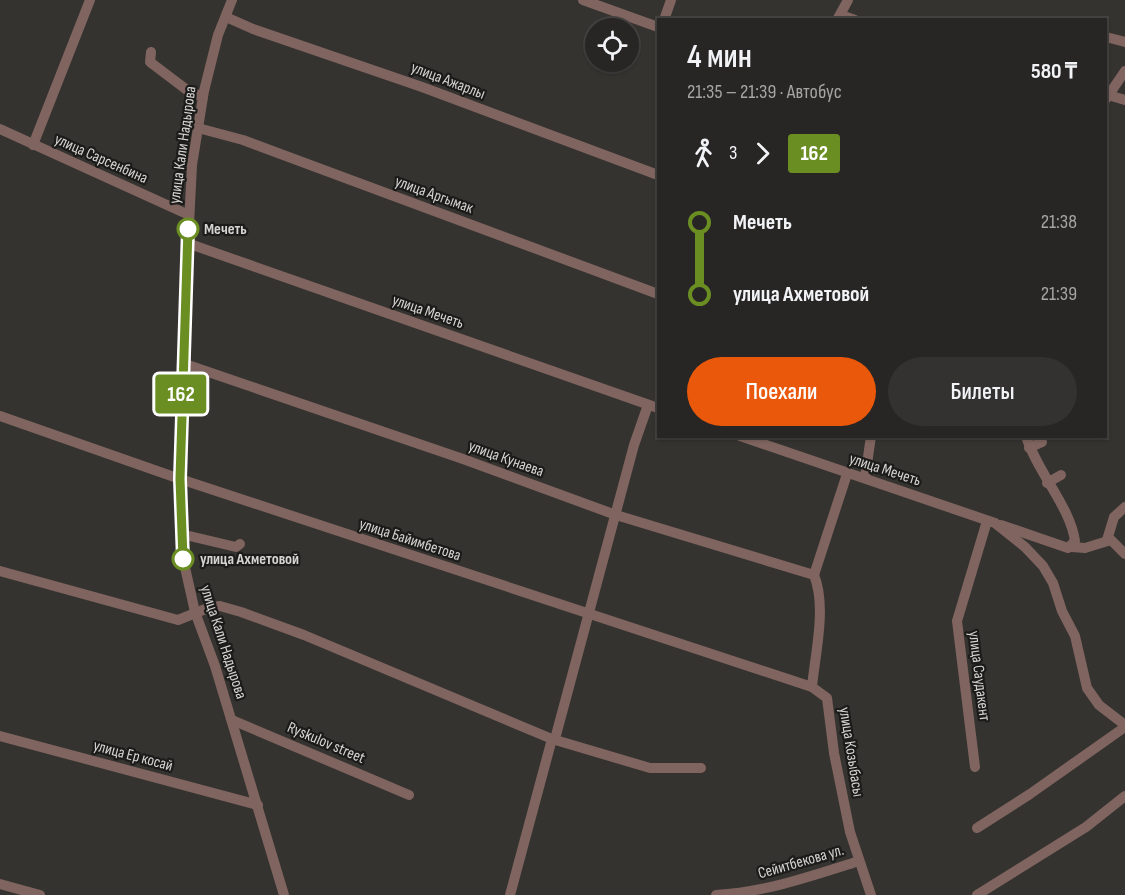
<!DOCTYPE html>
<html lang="ru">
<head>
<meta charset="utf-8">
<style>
	:root { --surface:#282624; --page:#343231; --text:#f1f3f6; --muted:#a5a5a6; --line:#444341; --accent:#ea580c }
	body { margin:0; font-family:"Sofia Sans Condensed",sans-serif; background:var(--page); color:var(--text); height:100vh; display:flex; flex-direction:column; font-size:22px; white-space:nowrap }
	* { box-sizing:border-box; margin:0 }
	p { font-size:20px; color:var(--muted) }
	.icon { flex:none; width:33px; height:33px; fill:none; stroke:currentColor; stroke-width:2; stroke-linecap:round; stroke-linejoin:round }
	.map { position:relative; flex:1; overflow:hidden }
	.details { position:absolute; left:657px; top:18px; width:450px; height:420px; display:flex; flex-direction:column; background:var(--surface); border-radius:0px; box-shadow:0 2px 4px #0004,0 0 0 2px var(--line) }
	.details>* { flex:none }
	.badge { padding:0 12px; border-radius:4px; font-size:21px; line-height:39px }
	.tools { position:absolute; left:585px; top:18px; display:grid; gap:12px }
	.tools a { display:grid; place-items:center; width:54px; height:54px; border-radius:50%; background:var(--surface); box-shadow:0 2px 4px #0004,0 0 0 2px var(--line); font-size:30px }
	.map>.badge { position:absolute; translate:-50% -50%; box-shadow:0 0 0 3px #fff }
	.legs { display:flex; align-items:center; gap:9px; height:66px; padding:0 30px; font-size:20px }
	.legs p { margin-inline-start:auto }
	.headline { display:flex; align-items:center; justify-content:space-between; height:102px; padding:0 30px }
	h1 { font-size:33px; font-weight:600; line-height:45px }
	.cta { display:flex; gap:12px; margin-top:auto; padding:12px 30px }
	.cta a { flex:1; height:69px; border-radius:36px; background:var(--accent); color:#fff; font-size:24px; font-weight:600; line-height:69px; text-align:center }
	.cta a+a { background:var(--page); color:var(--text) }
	ul { padding:0 30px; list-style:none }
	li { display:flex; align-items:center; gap:21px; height:72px; font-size:22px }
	li i { display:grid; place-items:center; width:9px; height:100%; margin:0 8px; background:currentColor }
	li i::after { content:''; width:15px; height:15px; margin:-8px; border:4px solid; border-radius:50%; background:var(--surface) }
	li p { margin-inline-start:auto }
	li:first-child i { background:linear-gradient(#0000 50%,currentColor 0) }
	li:last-child i { background:linear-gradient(currentColor 50%,#0000 0) }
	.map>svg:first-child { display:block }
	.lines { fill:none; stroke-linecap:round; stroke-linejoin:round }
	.minor { stroke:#7f645f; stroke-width:10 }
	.line-1-casing { stroke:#fff; stroke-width:14 }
	.line-1 { stroke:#6b8e23; stroke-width:9 }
	.stop-1-dot { fill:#fff; stroke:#6b8e23; stroke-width:3 }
	.labels { text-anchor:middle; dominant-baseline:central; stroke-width:4.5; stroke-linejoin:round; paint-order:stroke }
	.street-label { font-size:16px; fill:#d6d4d2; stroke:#1b1b19 }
	.stop-label { font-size:16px; font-weight:bold; fill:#d6d4d2; stroke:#1b1b19; text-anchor:start }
</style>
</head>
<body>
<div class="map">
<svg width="1125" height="895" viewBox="0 0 1125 895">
	<rect width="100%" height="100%" fill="#353330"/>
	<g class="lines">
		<g class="minor">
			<polyline points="232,0 218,35 204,91 192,165 182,363 182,554 195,612 215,666 284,895"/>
			<polyline points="583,0 658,27"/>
			<polyline points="841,15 855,20"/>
			<polyline points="226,17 253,29 422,87 658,175"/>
			<polyline points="664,20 671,0"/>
			<polyline points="837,20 848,0"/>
			<polyline points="1106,37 1125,42"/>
			<polyline points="151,52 150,62 187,90 203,97"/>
			<polyline points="1108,95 1125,100"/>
			<polyline points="1106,99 1125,71"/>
			<polyline points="198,128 243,140 658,294"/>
			<polyline points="0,129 189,215"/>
			<polyline points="33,145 90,0"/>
			<polyline points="187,243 658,408"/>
			<path d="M182,363L463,459L616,515L814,575C827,607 815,654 812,687L827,698L834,753L850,832L871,895"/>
			<polyline points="0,416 180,479 812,687"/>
			<polyline points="740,436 995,523 1025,547 1043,566 1053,583 1062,611 1075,636 1087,688 1099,705 1125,725"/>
			<polyline points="1029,448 1042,442"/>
			<polyline points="865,478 871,436"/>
			<polyline points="1047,483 1061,475"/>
			<path d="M1001,525L1068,548L1075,541C1070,506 1037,472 1026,436"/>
			<polyline points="181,534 236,547 240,544"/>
			<polyline points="1107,540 1114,517 1125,507"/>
			<polyline points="1072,547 1085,548 1111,540 1125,554"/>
			<polyline points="0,571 178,620 208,608 220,606 241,612 304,635 552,739 650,768 701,768"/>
			<polyline points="814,575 847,474"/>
			<polyline points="232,720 409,795"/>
			<polyline points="0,736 258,805"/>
			<polyline points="555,739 634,445 648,405"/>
			<polyline points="975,767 957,621 987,521"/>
			<polyline points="977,828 1030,794 1125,727"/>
			<polyline points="0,884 40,895"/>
			<polyline points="510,895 552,739"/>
			<path d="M716,895C766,892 812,876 859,861"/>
			<polyline points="977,895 1086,827 1125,796"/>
		</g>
	</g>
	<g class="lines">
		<g class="line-1-casing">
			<polyline id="line-1" points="183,559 180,479 188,229"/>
		</g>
		<use href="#line-1" class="line-1"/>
	</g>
	<g class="stop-1-dot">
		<circle cx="188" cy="229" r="10"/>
		<circle cx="183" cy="559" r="10"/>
	</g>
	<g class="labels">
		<g class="street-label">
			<text transform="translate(448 81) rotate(21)">улица Ажарлы</text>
			<text transform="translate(183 145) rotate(-82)">улица Кали Надырова</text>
			<text transform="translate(101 159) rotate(24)">улица Сарсенбина</text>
			<text transform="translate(434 195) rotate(20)">улица Аргымак</text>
			<text transform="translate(428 312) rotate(19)">улица Мечеть</text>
			<text transform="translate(506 459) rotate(20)">улица Кунаева</text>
			<text transform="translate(885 470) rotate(18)">улица Мечеть</text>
			<text transform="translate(410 540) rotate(18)">улица Байимбетова</text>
			<text transform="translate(223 642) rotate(72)">улица Кали Надырова</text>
			<text transform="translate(979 676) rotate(83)">улица Саудакент</text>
			<text transform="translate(326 743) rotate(23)">Ryskulov street</text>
			<text transform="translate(851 752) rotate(81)">улица Козыбасы</text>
			<text transform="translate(133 756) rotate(15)">улица Ер косай</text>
			<text transform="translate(801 862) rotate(-16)">Сейитбекова ул.</text>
		</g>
		<g class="stop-label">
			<text x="204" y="229">Мечеть</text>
			<text x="200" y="559">улица Ахметовой</text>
		</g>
	</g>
</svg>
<div class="tools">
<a><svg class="icon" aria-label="locate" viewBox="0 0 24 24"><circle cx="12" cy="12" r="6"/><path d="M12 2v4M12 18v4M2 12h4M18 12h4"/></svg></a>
</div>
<b class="badge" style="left:181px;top:394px;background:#6b8e23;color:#fff">162</b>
<section class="details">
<div class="headline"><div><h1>4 мин</h1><p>21:35 – 21:39 · Автобус</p></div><b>580 ₸</b></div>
<div class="legs"><svg class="icon" aria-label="walk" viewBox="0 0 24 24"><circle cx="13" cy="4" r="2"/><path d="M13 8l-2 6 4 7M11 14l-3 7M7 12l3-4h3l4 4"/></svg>3<svg class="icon" aria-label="forward" viewBox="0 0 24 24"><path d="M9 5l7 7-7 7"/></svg><b class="badge" style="background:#6b8e23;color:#fff">162</b></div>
<ul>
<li><i style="color:#6b8e23"></i><b>Мечеть</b><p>21:38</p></li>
<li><i style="color:#6b8e23"></i><b>улица Ахметовой</b><p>21:39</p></li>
</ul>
<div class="cta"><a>Поехали</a><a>Билеты</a></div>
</section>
</div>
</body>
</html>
